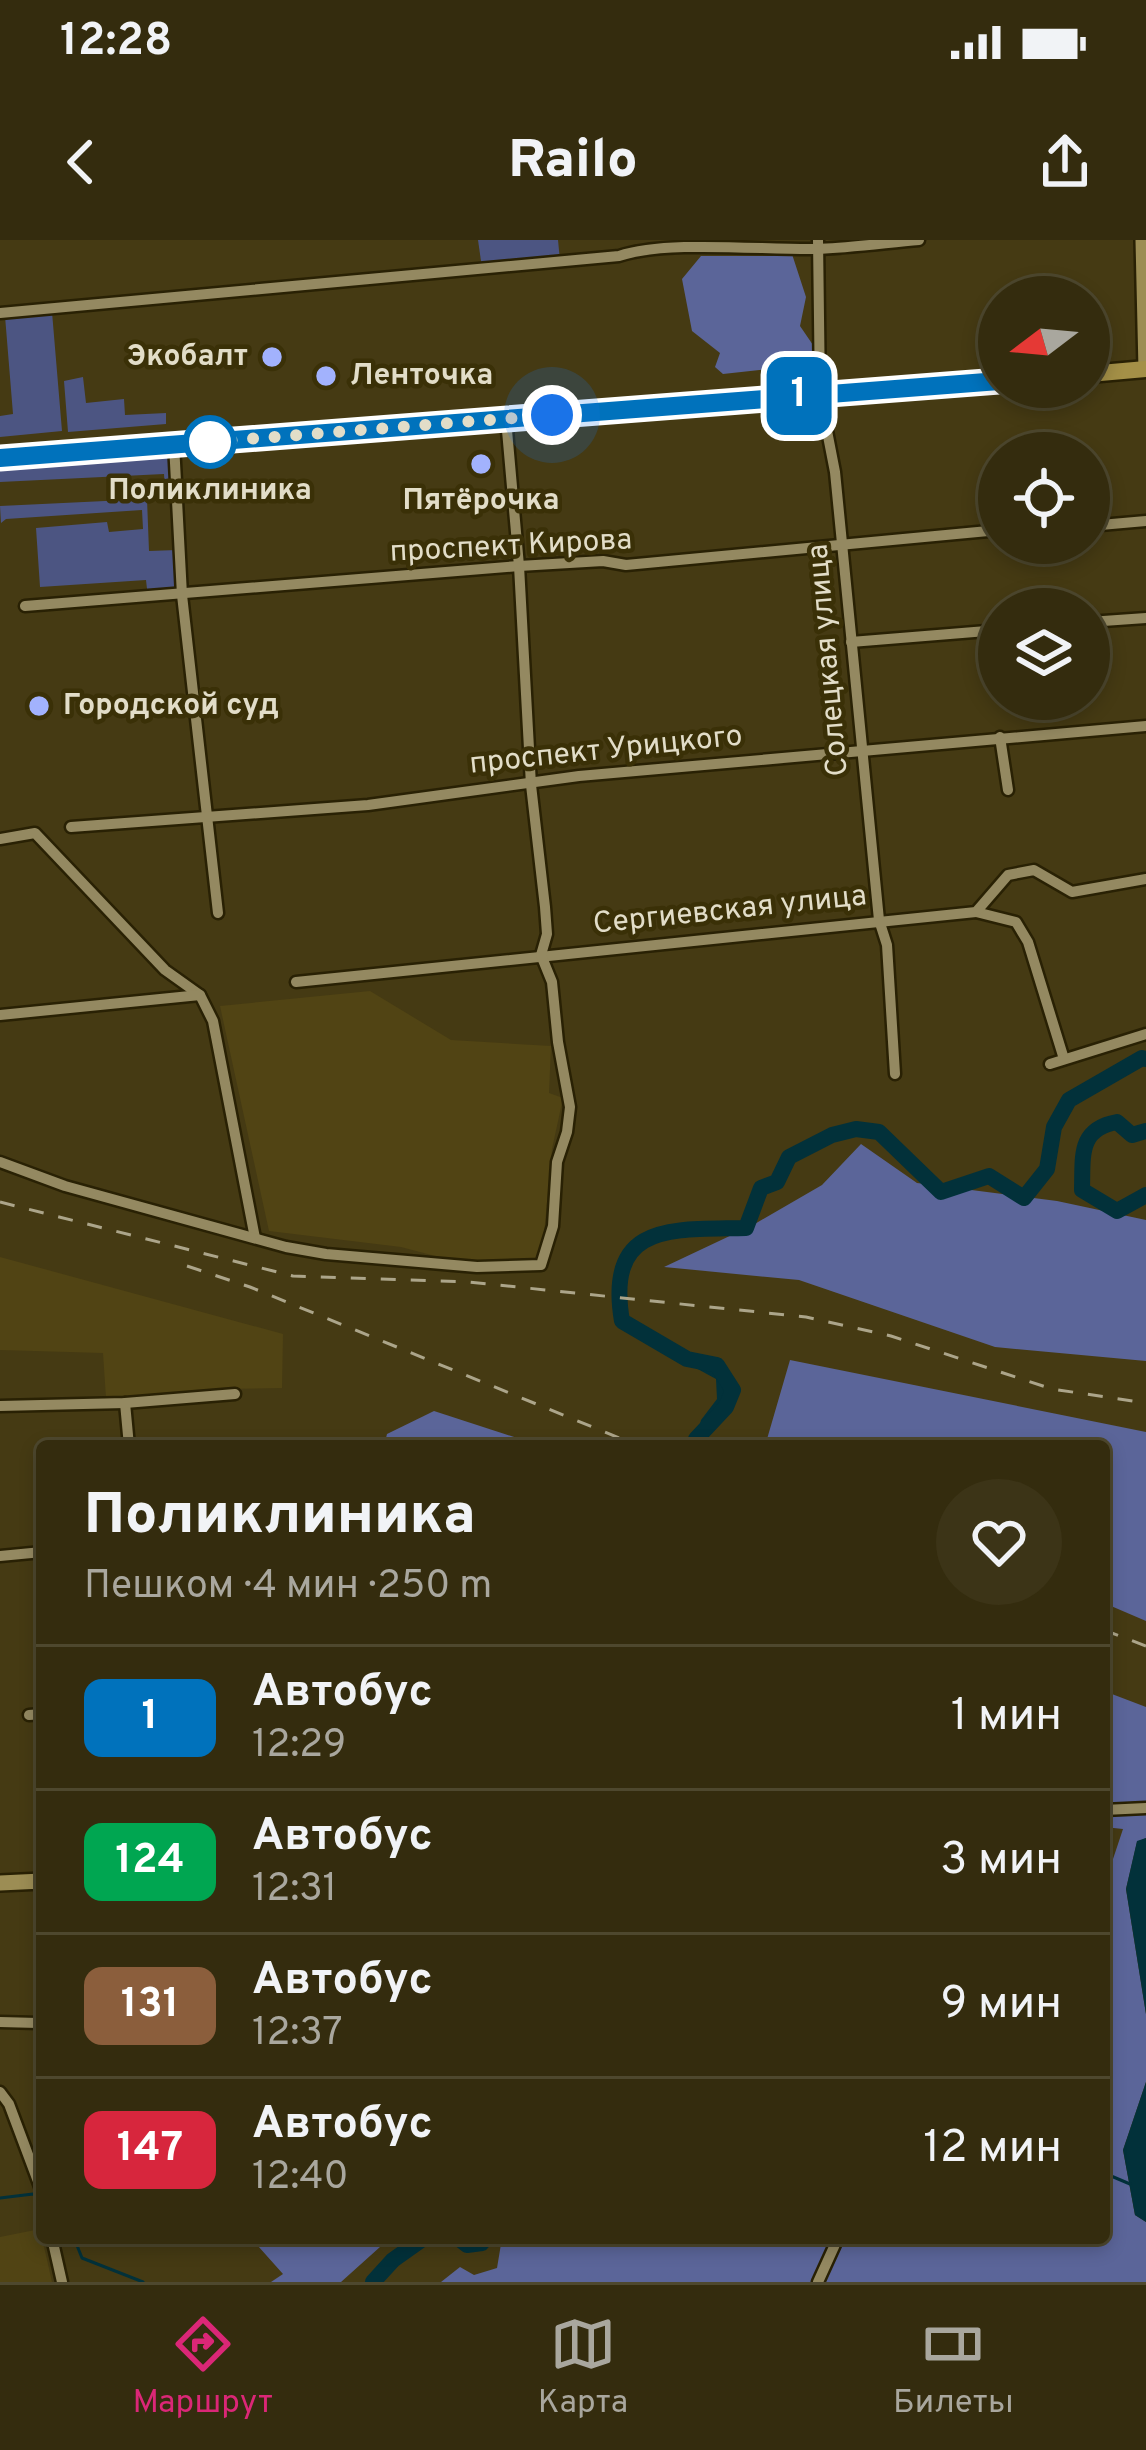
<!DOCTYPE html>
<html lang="ru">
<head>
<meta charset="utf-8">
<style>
	:root { --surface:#342c0e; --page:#3c3417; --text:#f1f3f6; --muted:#a9a79e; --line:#4e482e; --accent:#db2777 }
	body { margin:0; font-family:Overpass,sans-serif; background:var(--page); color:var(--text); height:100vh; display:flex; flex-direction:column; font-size:45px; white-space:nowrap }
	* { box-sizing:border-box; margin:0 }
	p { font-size:39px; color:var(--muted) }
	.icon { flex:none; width:66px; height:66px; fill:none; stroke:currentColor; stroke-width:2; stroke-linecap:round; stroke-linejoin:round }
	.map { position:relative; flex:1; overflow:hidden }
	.sheet { position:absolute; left:36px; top:1200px; width:1074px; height:804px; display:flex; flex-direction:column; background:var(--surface); border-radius:12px; box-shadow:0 6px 18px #0003,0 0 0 3px var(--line) }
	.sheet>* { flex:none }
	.badge { padding:0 24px; border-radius:18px; font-size:42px; line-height:78px }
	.needle { width:78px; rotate:254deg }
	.fabs { position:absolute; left:978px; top:36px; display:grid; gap:24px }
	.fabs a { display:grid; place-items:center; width:132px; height:132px; border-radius:50%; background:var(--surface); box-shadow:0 6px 18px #0003,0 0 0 3px var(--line); font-size:60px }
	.you { position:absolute; width:60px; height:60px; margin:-30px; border:9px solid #fff; border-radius:50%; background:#1a73e8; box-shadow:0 0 0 18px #1a73e833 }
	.map>.badge { position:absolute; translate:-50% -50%; box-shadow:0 0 0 6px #fff }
	.round { display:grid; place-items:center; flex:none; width:126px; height:126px; border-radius:63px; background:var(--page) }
	.summary { display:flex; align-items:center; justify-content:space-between; height:204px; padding:0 48px }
	h1 { font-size:57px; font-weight:800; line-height:90px }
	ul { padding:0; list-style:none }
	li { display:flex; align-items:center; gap:36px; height:144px; padding:0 48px; border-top:3px solid var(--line) }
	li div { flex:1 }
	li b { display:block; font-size:45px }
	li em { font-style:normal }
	li .badge { min-width:132px; font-weight:700; text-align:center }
	.status { display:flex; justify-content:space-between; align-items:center; height:84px; padding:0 60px; background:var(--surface); direction:ltr }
	.status svg { height:33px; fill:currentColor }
	header { display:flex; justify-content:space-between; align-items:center; height:156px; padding:0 48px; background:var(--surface); font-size:54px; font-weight:800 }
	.tabs { display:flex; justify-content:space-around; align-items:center; height:168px; border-top:3px solid var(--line); background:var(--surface); font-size:33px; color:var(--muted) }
	.tabs a { display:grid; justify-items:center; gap:6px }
	.tabs .current { color:var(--accent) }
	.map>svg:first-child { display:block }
	.built { fill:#514414 }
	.green { fill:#4c5582 }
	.forest { fill:#5b6599 }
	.water { fill:#02313a }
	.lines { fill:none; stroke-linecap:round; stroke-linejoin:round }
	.stream { stroke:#02313a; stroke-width:3 }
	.river { stroke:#02313a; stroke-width:16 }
	.street-casing { stroke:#292104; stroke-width:15 }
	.secondary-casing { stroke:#292104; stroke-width:20 }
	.primary-casing { stroke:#292104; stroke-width:21 }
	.street { stroke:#948961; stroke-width:10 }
	.secondary { stroke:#9c8d54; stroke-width:15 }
	.primary { stroke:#a49047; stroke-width:16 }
	.rail { stroke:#aca58a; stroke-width:3; stroke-dasharray:15 15; stroke-linecap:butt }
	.line-casing { stroke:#fff; stroke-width:27 }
	.line { stroke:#0072bc; stroke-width:18 }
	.walk { stroke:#e2ddc8; stroke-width:12; stroke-dasharray:0 21.6 }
	.poi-dot { fill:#a2b2fd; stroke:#3a3007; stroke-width:4.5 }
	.stop-dot { fill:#fff; stroke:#0072bc; stroke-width:6 }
	.labels { text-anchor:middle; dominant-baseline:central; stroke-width:9; stroke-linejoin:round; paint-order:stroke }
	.poi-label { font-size:30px; font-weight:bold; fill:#e2ddc8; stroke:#3a3007; text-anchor:start }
	.stop-label { font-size:30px; font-weight:bold; fill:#e2ddc8; stroke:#3a3007 }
	.street-label { font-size:30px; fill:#e2ddc8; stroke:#3a3007 }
</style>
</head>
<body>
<div class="status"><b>12:28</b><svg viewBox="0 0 49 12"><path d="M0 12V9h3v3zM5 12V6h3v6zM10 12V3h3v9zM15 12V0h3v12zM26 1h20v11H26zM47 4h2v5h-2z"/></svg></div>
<header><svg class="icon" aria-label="back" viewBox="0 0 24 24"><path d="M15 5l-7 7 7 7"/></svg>Railo<svg class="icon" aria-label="share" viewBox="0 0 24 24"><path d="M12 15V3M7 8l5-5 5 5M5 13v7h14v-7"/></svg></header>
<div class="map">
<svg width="1146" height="2042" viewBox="0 0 1146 2042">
	<rect width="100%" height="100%" fill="#453a13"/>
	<g class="built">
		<polygon points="370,751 451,800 551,806 549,853 563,858 552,909 541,1025 477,1027 401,1007 269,991 220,766"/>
		<polygon points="0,1017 283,1094 282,1148 215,1149 106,1158 103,1113 0,1110"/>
		<polygon points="40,1989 52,2042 0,2042 0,1997"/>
	</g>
	<g class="green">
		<polygon points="478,0 558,0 560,21 482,28"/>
		<polygon points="52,72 62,191 0,197 0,176 13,174 5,76"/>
		<polygon points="83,137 86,163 124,159 125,175 166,173 166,184 68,192 64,141"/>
		<polygon points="170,213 173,250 165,250 164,234 0,242 0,227"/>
		<polygon points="147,259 149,311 177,310 179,355 148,358 146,340 40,347 36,288 107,282 109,292 143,289 142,270 6,279 1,283 0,266"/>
	</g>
	<g class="forest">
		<polygon points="791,11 806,57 800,86 813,105 813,124 723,134 715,127 720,113 692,91 682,39 701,16 772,16"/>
		<polygon points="861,904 917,943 1057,961 1146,980 1146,1121 995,1107 799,1040 664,1027 753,985 822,945"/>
		<polygon points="790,1120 1146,1192 1146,1381 1104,1363 1104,1206 765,1206"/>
		<polygon points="434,1171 542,1206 384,1206 387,1194"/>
		<polygon points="1104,1451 1146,1467 1146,1598 1137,1602 1126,1649 1146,1774 1146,1842 1123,1910 1135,1975 1146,1982 1146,2042 441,2042 460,2027 474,2035 497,2028 502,1998 1104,1998 1104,1646 1123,1589 1104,1587"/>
		<polygon points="251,1998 282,1998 284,2003 302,1998 390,1998 341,2042 271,2042 283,2034"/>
	</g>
	<g class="water">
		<polygon points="622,1081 687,1119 717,1125 733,1150 726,1167 696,1199 701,1180 717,1159 716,1139 615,1084"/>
		<polygon points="1146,1598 1146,1774 1126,1649 1137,1601"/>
		<polygon points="1146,1842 1146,1982 1135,1975 1123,1910"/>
	</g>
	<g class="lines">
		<g class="stream">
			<polyline points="1104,1933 1130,1944"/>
			<polyline points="0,1958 33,1954 42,1960"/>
			<polyline points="74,1998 82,2018 143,2042"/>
		</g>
		<g class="river">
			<path d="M1146,891L1132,895L1117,882C1078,889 1083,916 1082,950L1117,971L1146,955"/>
			<path d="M696,1199L726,1167L733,1150L717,1125L687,1119L622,1081C605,981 673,990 746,988L761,948L777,942L789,917L832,895L856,889L879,892L941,952L989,936L1024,958L1047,929L1054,887L1069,860L1142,818L1146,819"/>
			<polyline points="458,1998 467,2005 482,2003 485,1998"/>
			<polyline points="373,2042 393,2020 424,1998"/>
		</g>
		<g class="street-casing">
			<g id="street">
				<polyline points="818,0 820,155 835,232 879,680 887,705 895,834"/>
				<path d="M0,73L619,16C667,0 761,10 816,9C850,8 885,3 919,0"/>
				<polyline points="174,204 182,355 218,673"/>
				<polyline points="1089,286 1146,281"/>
				<polyline points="25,366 519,326 603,321 626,325 999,290"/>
				<polyline points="1089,382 1146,378"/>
				<polyline points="851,402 999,390"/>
				<polyline points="1000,497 1008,550"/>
				<polyline points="71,587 368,565 579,536 1146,486"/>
				<polyline points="0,599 35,593 165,730 200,755 213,781 255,998"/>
				<polyline points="976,672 1016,682 1028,702 1064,819"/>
				<polyline points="296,742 976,672 1008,635 1034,630 1072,652 1146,639"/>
				<polyline points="0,775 200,755"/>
				<polyline points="1050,824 1146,794"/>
				<polyline points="0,922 65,946 286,1007 326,1014 477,1027 541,1025 553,986 557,922 567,892 570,867 558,802 552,742 541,715 547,694 545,667 531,545 519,326 506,179"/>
				<polyline points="125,1163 129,1206"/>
				<polyline points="0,1166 125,1163 235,1154"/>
				<polyline points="0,1316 42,1312"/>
				<polyline points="29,1475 42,1474"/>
				<polyline points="1104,1570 1146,1568"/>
				<polyline points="0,1782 38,1783"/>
				<polyline points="0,1852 9,1864 42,1952"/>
				<polyline points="52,1998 62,2042"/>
				<polyline points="818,2042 838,1998"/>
			</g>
		</g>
		<g class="secondary-casing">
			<g id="secondary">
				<polyline points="1143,0 1146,129"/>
				<polyline points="0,1643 42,1641"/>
			</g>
		</g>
		<g class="primary-casing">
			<g id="primary">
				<polyline points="1089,134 1146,129"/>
				<polyline points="0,218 999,141"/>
			</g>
		</g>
		<use href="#street" class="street"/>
		<use href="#secondary" class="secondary"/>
		<use href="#primary" class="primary"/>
		<g class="rail">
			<polyline points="0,962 293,1036 469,1042 806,1077 891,1096 1052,1149 1146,1163"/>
			<polyline points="187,1026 250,1047 639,1206"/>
			<polyline points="1104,1390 1146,1406"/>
		</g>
	</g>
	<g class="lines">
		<g class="line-casing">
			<polyline id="line" points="0,218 999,141"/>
		</g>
		<use href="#line" class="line"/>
		<polyline class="walk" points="210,202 552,175"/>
	</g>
	<g class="poi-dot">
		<circle cx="272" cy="117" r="12"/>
		<circle cx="326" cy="136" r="12"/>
		<circle cx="481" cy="224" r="12"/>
		<circle cx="39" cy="466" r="12"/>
	</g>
	<circle class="stop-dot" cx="210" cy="202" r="24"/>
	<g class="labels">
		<g class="poi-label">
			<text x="248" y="117" text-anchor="end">Экобалт</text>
			<text x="350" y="136">Ленточка</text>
			<text x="481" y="261" text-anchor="middle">Пятёрочка</text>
			<text x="63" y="466">Городской суд</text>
		</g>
		<g class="stop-label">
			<text x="210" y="251">Поликлиника</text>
		</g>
		<g class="street-label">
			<text transform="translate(511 307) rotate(-3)">проспект Кирова</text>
			<text transform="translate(829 420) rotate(-95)">Солецкая улица</text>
			<text transform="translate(606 511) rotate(-6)">проспект Урицкого</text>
			<text transform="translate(730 671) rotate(-6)">Сергиевская улица</text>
		</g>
	</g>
</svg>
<div class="fabs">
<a><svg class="needle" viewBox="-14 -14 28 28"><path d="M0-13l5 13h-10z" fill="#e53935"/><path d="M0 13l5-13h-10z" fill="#a9a79e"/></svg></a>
<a><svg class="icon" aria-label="locate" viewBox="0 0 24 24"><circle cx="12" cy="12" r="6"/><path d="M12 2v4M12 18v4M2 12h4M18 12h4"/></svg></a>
<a><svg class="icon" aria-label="layers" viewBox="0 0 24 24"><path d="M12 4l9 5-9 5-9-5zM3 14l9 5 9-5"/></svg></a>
</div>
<div class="you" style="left:552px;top:175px"></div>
<b class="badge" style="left:799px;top:156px;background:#0072bc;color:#fff">1</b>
<section class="sheet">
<div class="summary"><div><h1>Поликлиника</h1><p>Пешком · 4 мин · 250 m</p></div><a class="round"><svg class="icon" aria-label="heart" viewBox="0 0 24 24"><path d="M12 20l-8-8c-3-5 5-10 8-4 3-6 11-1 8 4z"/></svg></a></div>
<ul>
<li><span class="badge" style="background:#0072bc;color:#fff">1</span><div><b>Автобус</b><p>12:29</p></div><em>1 мин</em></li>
<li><span class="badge" style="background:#00a651;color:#fff">124</span><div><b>Автобус</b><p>12:31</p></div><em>3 мин</em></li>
<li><span class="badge" style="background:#8b5e3c;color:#fff">131</span><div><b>Автобус</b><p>12:37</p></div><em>9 мин</em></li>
<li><span class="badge" style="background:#d7263d;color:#fff">147</span><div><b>Автобус</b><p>12:40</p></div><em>12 мин</em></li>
</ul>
</section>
</div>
<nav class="tabs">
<a class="current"><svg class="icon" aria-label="directions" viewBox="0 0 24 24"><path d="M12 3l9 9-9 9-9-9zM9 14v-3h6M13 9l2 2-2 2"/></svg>Маршрут</a>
<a><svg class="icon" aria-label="map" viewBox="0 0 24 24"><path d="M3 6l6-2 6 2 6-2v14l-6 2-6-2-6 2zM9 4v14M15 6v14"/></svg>Карта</a>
<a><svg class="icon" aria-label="tickets" viewBox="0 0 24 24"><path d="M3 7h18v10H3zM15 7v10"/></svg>Билеты</a>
</nav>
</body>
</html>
